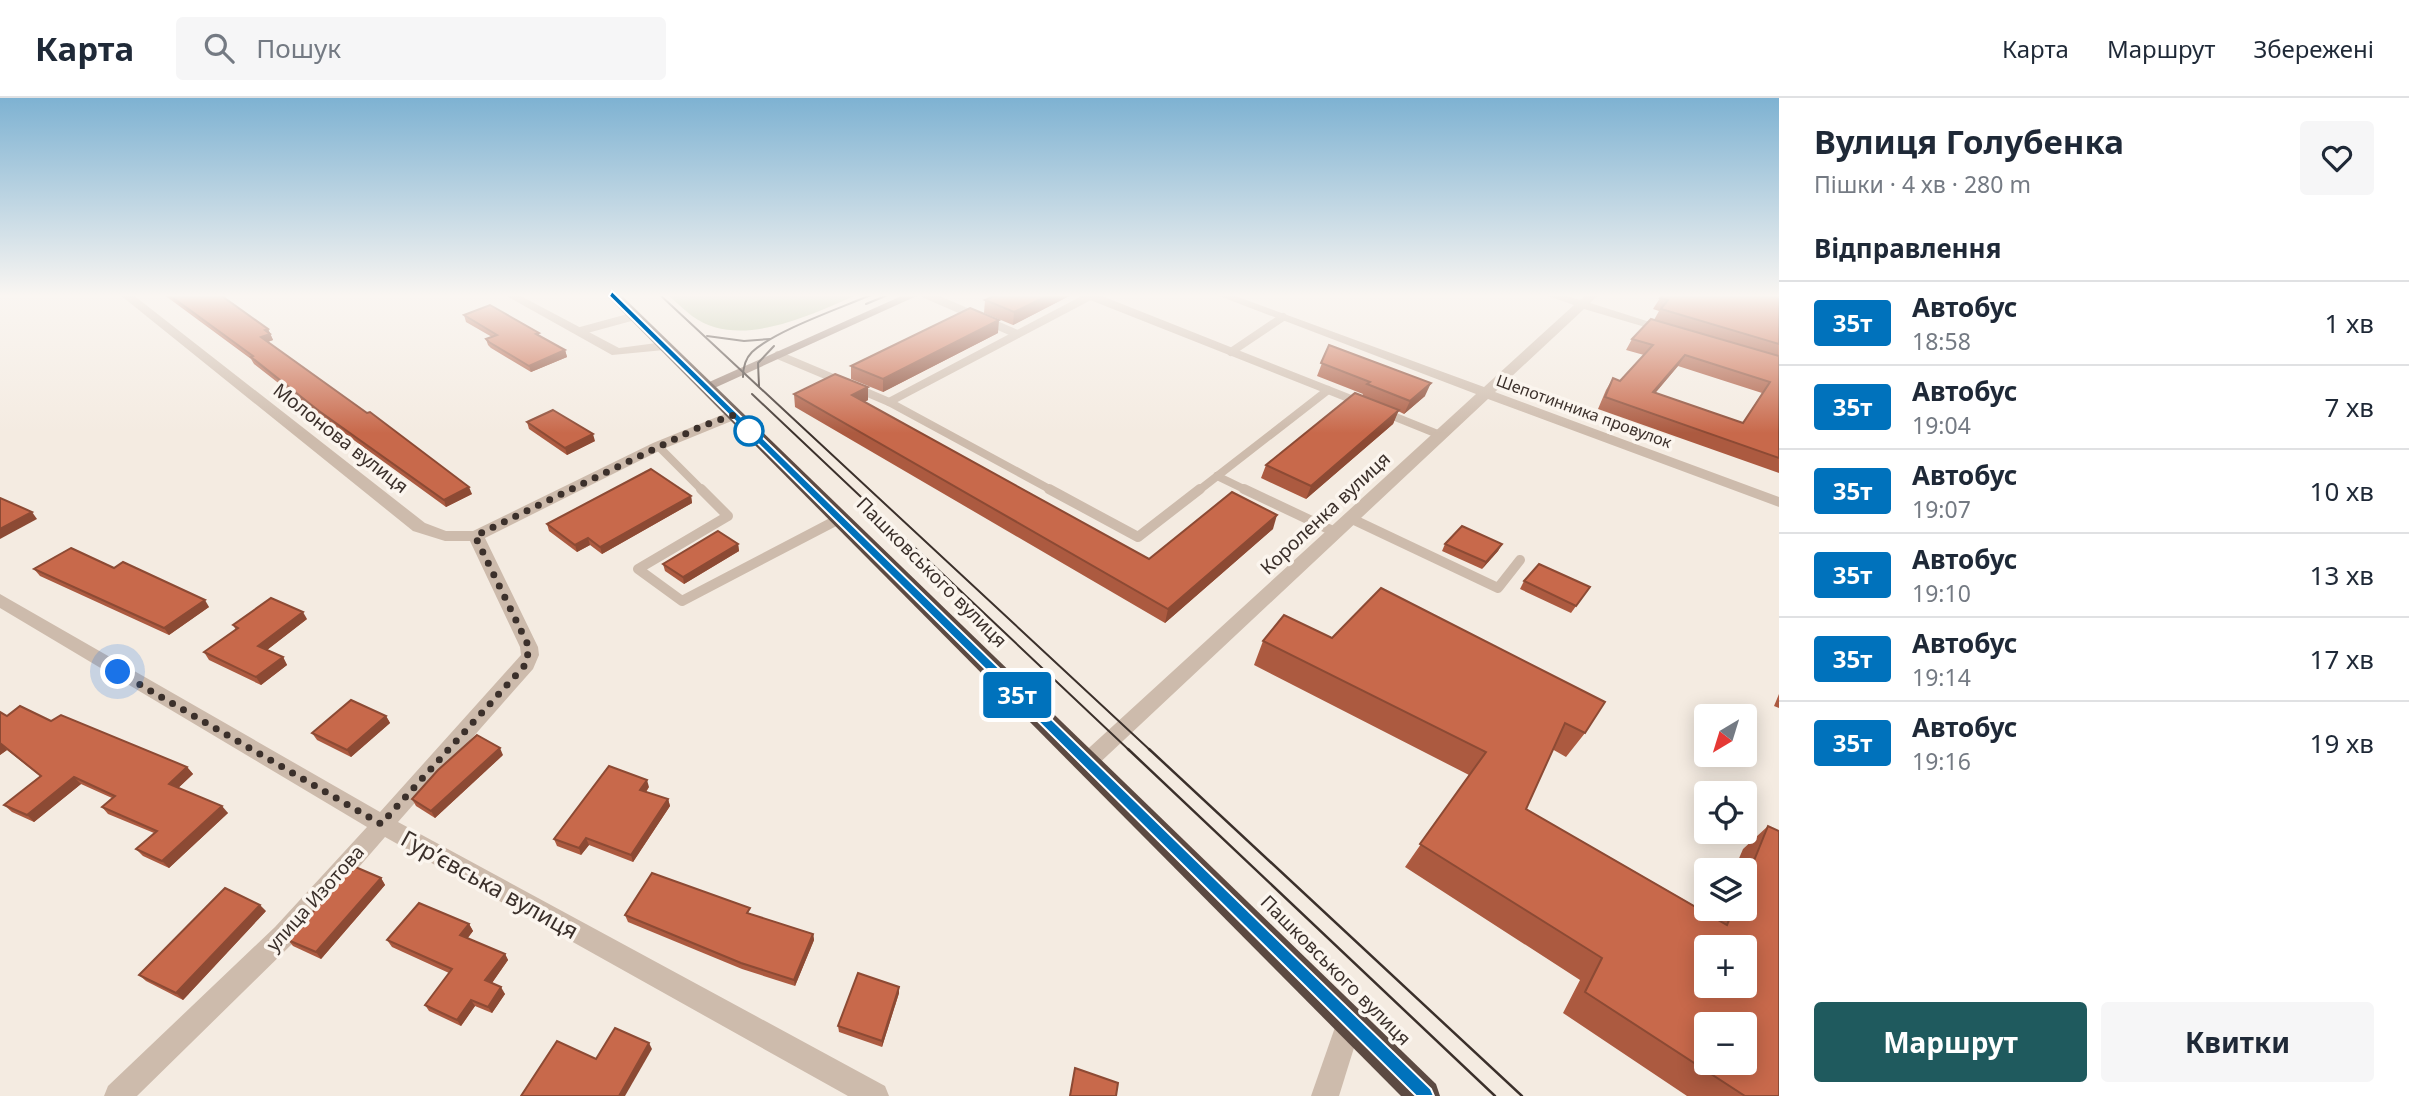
<!DOCTYPE html>
<html lang="uk">
<head>
<meta charset="utf-8">
<style>
	:root { --surface:#fff; --page:#f6f6f7; --text:#1f2937; --muted:#747a83; --line:#e0e1e3; --accent:#1f5a5e }
	body { margin:0; font-family:"Noto Sans",sans-serif; background:var(--page); color:var(--text); height:100vh; display:flex; flex-direction:column; font-size:26px; white-space:nowrap }
	* { box-sizing:border-box; margin:0 }
	p { font-size:23px; color:var(--muted) }
	.icon { flex:none; width:38px; height:38px; fill:none; stroke:currentColor; stroke-width:2; stroke-linecap:round; stroke-linejoin:round }
	.map { position:relative; flex:1; overflow:hidden }
	.side { display:flex; flex-direction:column; background:var(--surface); width:630px }
	.side>* { flex:none }
	.badge { padding:0 14px; border-radius:5px; font-size:24px; line-height:46px }
	.needle { width:46px; rotate:218deg }
	.tools { position:absolute; left:1694px; top:606px; display:grid; gap:14px }
	.tools a { display:grid; place-items:center; width:63px; height:63px; border-radius:7px; background:var(--surface); box-shadow:0 4px 18px #0003; font-size:35px }
	.you { position:absolute; width:35px; height:35px; margin:-18px; border:5px solid #fff; border-radius:50%; background:#1a73e8; box-shadow:0 0 0 10px #1a73e833 }
	.map>.badge { position:absolute; translate:-50% -50%; box-shadow:0 0 0 4px #fff }
	h2 { padding:0 35px; font-size:26px; line-height:63px }
	.round { display:grid; place-items:center; flex:none; width:74px; height:74px; border-radius:7px; background:var(--page) }
	.overview { display:flex; align-items:center; justify-content:space-between; height:119px; padding:0 35px }
	h1 { font-size:33px; font-weight:700; line-height:52px }
	.button { display:flex; gap:14px; margin-top:auto; padding:14px 35px }
	.button a { flex:1; height:80px; border-radius:7px; background:var(--accent); color:#fff; font-size:28px; font-weight:700; line-height:80px; text-align:center }
	.button a+a { background:var(--page); color:var(--text) }
	ul { padding:0; list-style:none }
	li { display:flex; align-items:center; gap:21px; height:84px; padding:0 35px; border-top:2px solid var(--line) }
	li div { flex:1 }
	li b { display:block; font-size:26px }
	li em { font-style:normal }
	li .badge { min-width:77px; font-weight:700; text-align:center }
	header { display:flex; align-items:center; gap:42px; box-sizing:border-box; height:98px; padding:0 35px; background:var(--surface); border-bottom:2px solid var(--line) }
	header strong { font-size:33px }
	nav { display:flex; gap:38px; margin-inline-start:auto; font-size:24px }
	.search { width:490px; height:63px; background:var(--page); display:flex; align-items:center; gap:18px; box-sizing:border-box; padding:0 24px; border-radius:7px; color:var(--muted); font-size:26px }
	main { display:flex; flex:1; min-height:0 }
	.map>svg:first-child { display:block }
	.green { fill:#b8c4a0 }
	.lines { fill:none; stroke-linecap:round; stroke-linejoin:round }
	.lane-far1 { stroke:#cdbbac; stroke-width:8 }
	.lane { stroke:#cdbbac; stroke-width:10 }
	.street { fill:#cdbbac; fill-rule:evenodd }
	.secondary { fill:#a18a7d; fill-rule:evenodd }
	.highway { fill:#5c4a42; fill-rule:evenodd }
	.tram-far1 { stroke:#3b302b; stroke-width:2 }
	.tram { stroke:#3b302b; stroke-width:2.5 }
	.wall { fill:#ac5a40; fill-rule:evenodd }
	.shaded-wall { fill:#8c4a34 }
	.building { fill:#c8694b; stroke:#8c4a34; stroke-width:2; fill-rule:evenodd }
	.line { fill:#0072bc; stroke:#fff; stroke-width:2 }
	.walk { stroke:#3b302b; stroke-width:7; stroke-dasharray:0 12.6 }
	.stop-dot { fill:#fff; stroke:#0072bc; stroke-width:3.5 }
	.labels { text-anchor:middle; dominant-baseline:central; stroke-width:7; stroke-linejoin:round; paint-order:stroke }
	.far-street-label { font-size:16px; fill:#3b302b; stroke:#fbf5ee }
	.street-label { font-size:19px; fill:#3b302b; stroke:#fbf5ee }
	.near-street-label { font-size:23px; fill:#3b302b; stroke:#fbf5ee }
</style>
</head>
<body>
<header>
<strong>Карта</strong>
<div class="search"><svg class="icon" aria-label="search" viewBox="0 0 24 24"><circle cx="10" cy="10" r="6"/><path d="M15 15l6 6"/></svg>Пошук</div>
<nav><a>Карта</a><a>Маршрут</a><a>Збережені</a></nav>
</header>
<main>
<div class="map">
<svg width="1779" height="998" viewBox="0 0 1779 998">
	<rect width="100%" height="100%" fill="#f4ebe1"/>
	<path class="green" d="M667,196H859C812,216 740,253 692,218C683,211 675,203 667,196Z"/>
	<g class="lines">
		<g class="lane-far1">
			<polyline points="925,196 1017,236"/>
			<polyline points="1091,198 1361,305"/>
			<polyline points="580,233 635,218"/>
			<polyline points="1231,254 1283,219"/>
			<polyline points="778,257 840,283"/>
			<polyline points="854,289 889,304 1053,393"/>
			<polyline points="889,304 1094,196"/>
			<polyline points="1383,314 1440,337"/>
			<polyline points="658,348 703,393"/>
			<polyline points="1217,378 1248,393"/>
			<polyline points="1198,393 1328,292"/>
		</g>
		<g class="lane">
			<polyline points="701,391 728,418 638,471 682,503 839,421"/>
			<polyline points="1049,391 1138,439 1200,391"/>
			<polyline points="1244,391 1335,434"/>
			<polyline points="1350,420 1498,490 1520,462"/>
		</g>
		<g class="street">
			<polygon points="119,196 132,196 425,425 446,433 473,433 653,345 729,314 739,314 739,320 663,351 485,440 538,549 539,557 533,571 398,724 885,988 889,998 848,998 385,739 293,845 137,998 104,998 108,988 275,829 367,729 0,510 0,496 380,714 521,557 520,549 470,443 445,443 413,433"/>
			<polygon points="503,196 517,196 619,250 664,244 670,248 664,252 612,257"/>
			<polygon points="1214,196 1230,196 1484,289 1574,207 1542,196 1559,196 1580,202 1587,196 1599,196 1590,205 1675,232 1669,236 1584,211 1495,294 1779,399 1779,409 1488,301 1093,671 1086,673 1079,671 1076,665 1079,659 1476,296"/>
			<polygon points="1349,911 1358,915 1362,924 1339,998 1311,998 1340,915"/>
		</g>
		<polygon class="secondary" points="906,196 921,196 710,292 705,293 698,289"/>
		<polygon class="highway" points="605,196 620,196 1436,986 1440,998 1401,998"/>
		<g class="tram-far1">
			<polyline points="659,196 1151,653"/>
			<polyline points="866,206 890,196"/>
			<polyline points="707,238 744,243 770,241"/>
			<path d="M743,279C743,269 745,261 752,254C776,232 841,210 873,196"/>
			<polyline points="759,288 758,265 774,248"/>
			<polyline points="752,296 1130,653"/>
		</g>
		<g class="tram">
			<polyline points="1128,651 1495,998"/>
			<polyline points="1149,651 1522,998"/>
		</g>
	</g>
	<g class="wall">
		<polygon points="163,196 219,196 268,231 273,242 268,244 472,396 446,409 322,319 254,266 251,261"/>
		<polygon points="999,196 1073,196 1013,227 984,215 985,202"/>
		<path d="M1779,196V375L1598,311L1606,292L1613,280L1620,283L1644,257L1626,252L1632,241L1654,222L1659,213L1653,211L1660,200ZM1678,268L1762,295L1743,325L1655,295Z"/>
		<polygon points="464,217 540,239 565,252 567,259 531,274 491,250 488,247 486,241 492,239 466,224"/>
		<polygon points="998,235 883,294 851,281 851,268"/>
		<polygon points="1329,247 1425,298 1404,316 1398,313 1393,326 1306,401 1261,380 1266,367 1362,298 1363,296 1317,278"/>
		<polygon points="868,289 868,302 864,304 1149,461 1273,431 1165,525 795,309 794,296"/>
		<polygon points="527,324 595,343 567,357 529,331"/>
		<polygon points="691,398 692,405 602,456 590,447 577,454 549,433 547,426"/>
		<polygon points="738,446 739,453 684,486 665,473 663,466"/>
		<polygon points="1445,446 1502,446 1498,453 1482,471 1442,453"/>
		<polygon points="114,470 209,509 169,537 40,478 34,471"/>
		<polygon points="1524,483 1590,489 1571,515 1520,491"/>
		<polygon points="1381,490 1585,635 1566,659 1552,651 1526,711 1714,819 1718,810 1745,810 1745,772 1734,772 1743,751 1768,728 1779,998 1687,998 1563,915 1580,882 1405,769 1469,677 1254,567 1263,543 1332,540"/>
		<polygon points="307,521 267,552 283,559 287,567 261,587 209,562 204,554 236,532 233,527"/>
		<polygon points="1779,596 1779,610 1774,608"/>
		<polygon points="7,618 51,623 187,669 193,676 178,690 228,715 169,770 143,758 136,751 154,735 108,716 102,709 112,700 81,686 34,724 12,714 4,707 40,678 7,652 0,657"/>
		<polygon points="386,618 390,625 351,659 317,642 312,635"/>
		<polygon points="503,657 435,720 416,708 412,701"/>
		<polygon points="649,689 646,694 668,701 670,708 633,764 589,747 581,757 557,748 554,741"/>
		<polygon points="381,780 385,787 321,861 293,848 288,842"/>
		<polygon points="266,813 183,902 146,883 139,877"/>
		<polygon points="751,816 813,836 814,842 795,888 742,871 628,824 625,817"/>
		<polygon points="469,826 473,833 467,840 505,856 508,862 492,885 505,896 492,915 475,908 461,928 429,913 425,907 449,875 392,849 387,842"/>
		<polygon points="899,889 899,895 882,949 839,934 838,928"/>
	</g>
	<g class="shaded-wall">
		<polygon points="1051,196 1073,196 1013,227 1014,214"/>
		<polygon points="999,222 998,235 883,294 883,281"/>
		<polygon points="268,231 273,242 264,245 261,239 265,232"/>
		<polygon points="565,252 567,259 531,274 529,268"/>
		<polygon points="1685,257 1678,268 1646,306 1653,294"/>
		<polygon points="1431,285 1425,298 1404,316 1410,303"/>
		<polygon points="868,289 868,302 852,310 852,297"/>
		<polygon points="1399,312 1393,326 1306,401 1311,388"/>
		<polygon points="593,336 595,343 567,357 565,350"/>
		<polygon points="469,389 472,396 446,409 444,402"/>
		<polygon points="691,398 692,405 602,456 600,449"/>
		<polygon points="32,414 37,421 0,441 0,431"/>
		<polygon points="1277,417 1273,431 1165,525 1168,511"/>
		<polygon points="588,440 590,447 577,454 575,447"/>
		<polygon points="738,446 739,453 684,486 683,479"/>
		<polygon points="1502,446 1498,453 1482,471 1486,464"/>
		<polygon points="205,502 209,509 169,537 164,530"/>
		<polygon points="303,514 307,521 263,555 258,548"/>
		<polygon points="283,559 287,567 261,587 256,579"/>
		<polygon points="386,618 390,625 351,659 347,652"/>
		<polygon points="0,645 7,652 0,657"/>
		<polygon points="500,650 503,657 435,720 431,713"/>
		<polygon points="187,669 193,676 175,693 169,686"/>
		<polygon points="74,679 81,686 34,724 27,717"/>
		<polygon points="647,682 649,689 642,699 640,692"/>
		<polygon points="668,701 670,708 633,764 631,757"/>
		<polygon points="222,708 228,715 169,770 162,763"/>
		<polygon points="586,740 589,747 581,757 579,750"/>
		<polygon points="381,780 385,787 321,861 316,854"/>
		<polygon points="260,807 266,813 183,902 176,895"/>
		<polygon points="469,826 473,833 465,844 460,837"/>
		<polygon points="813,836 814,842 795,888 794,882"/>
		<polygon points="505,856 508,862 489,889 485,882"/>
		<polygon points="501,889 505,896 492,915 488,909"/>
		<polygon points="899,889 899,895 882,949 882,943"/>
		<polygon points="471,902 475,908 461,928 457,922"/>
		<polygon points="649,945 652,951 625,998 619,998"/>
	</g>
	<g class="building">
		<polygon points="168,196 219,196 268,231 265,232 270,236 261,239 367,315 370,314 469,389 444,402 319,313 251,259 253,258"/>
		<polygon points="999,196 1051,196 1014,214 985,202"/>
		<polygon points="1664,196 1779,196 1779,246 1661,211 1668,202 1660,200"/>
		<polygon points="490,207 539,235 536,236 565,252 529,268 489,244 486,241 497,237 464,217"/>
		<polygon points="970,210 999,222 883,281 851,268"/>
		<path d="M1651,221L1779,258V360L1605,299L1613,280L1620,283L1653,247L1632,241ZM1685,257L1770,284L1743,325L1653,294Z"/>
		<polygon points="1329,247 1431,285 1410,303 1367,286 1370,284 1321,265"/>
		<polygon points="835,276 868,289 852,297 1149,461 1232,394 1277,417 1168,511 794,296"/>
		<polygon points="1355,295 1399,312 1311,388 1266,367"/>
		<polygon points="553,312 593,336 565,350 527,324"/>
		<polygon points="651,371 691,398 600,449 588,440 575,447 547,426"/>
		<polygon points="0,400 32,414 0,431"/>
		<polygon points="1462,428 1502,446 1486,464 1445,446"/>
		<polygon points="718,433 738,446 683,479 663,466"/>
		<polygon points="71,450 114,470 123,464 205,502 164,530 34,471"/>
		<polygon points="1539,466 1590,489 1576,508 1524,483"/>
		<path d="M1381,490L1605,604L1585,635L1565,625L1526,711L1727,827L1734,810H1745V785L1768,728L1779,733V998H1745L1585,894L1602,860L1420,746L1486,654L1263,543L1284,517L1332,540ZM1706,849H1745V887H1706ZM1706,926H1745V964H1706Z"/>
		<polygon points="271,500 303,514 258,548 283,559 256,579 204,554 238,530 233,527"/>
		<polygon points="351,602 386,618 347,652 312,635"/>
		<polygon points="20,608 51,623 61,617 187,669 169,686 222,708 162,763 136,751 157,733 102,709 115,698 74,679 27,717 4,707 41,678 0,645 0,614 7,618"/>
		<polygon points="477,637 500,650 431,713 412,701 438,672"/>
		<polygon points="609,668 647,682 640,692 668,701 631,757 586,740 579,750 554,741"/>
		<polygon points="353,768 381,780 316,854 288,842"/>
		<polygon points="652,775 750,810 747,815 813,836 794,882 741,865 625,817"/>
		<polygon points="225,790 260,807 176,895 139,877"/>
		<polygon points="419,805 469,826 460,837 505,856 485,882 501,889 488,909 471,902 457,922 425,907 452,871 387,842"/>
		<polygon points="858,875 899,889 882,943 838,928"/>
		<polygon points="615,930 649,945 619,998 521,998 557,943 596,961"/>
		<polygon points="1075,970 1118,985 1116,998 1070,998"/>
	</g>
	<linearGradient id="sky" x2="0" y2="1"><stop stop-color="#7eb2d2"/><stop offset="0.59" stop-color="#faf6f2"/><stop offset="1" stop-color="#faf6f2" stop-opacity="0"/></linearGradient>
	<rect width="1779" height="335" fill="url(#sky)"/>
	<polygon class="line" points="612,193 1431,991 1434,998 1416,998 609,198"/>
	<g class="lines">
		<polyline class="walk" points="118,574 381,726 526,566 529,549 475,438 702,328 734,317 749,333"/>
	</g>
	<circle class="stop-dot" cx="749" cy="333" r="14"/>
	<g class="labels">
		<g class="far-street-label">
			<text transform="translate(1584 313) rotate(20)">Шепотинника провулок</text>
		</g>
		<g class="street-label">
			<text transform="translate(341 340) rotate(38)">Молонова вулиця</text>
			<text transform="translate(1325 415) rotate(-43)">Короленка вулиця</text>
			<text transform="translate(932 474) rotate(45)">Пашковського вулиця</text>
			<text transform="translate(315 800) rotate(-48)">улица Изотова</text>
			<text transform="translate(1336 872) rotate(45)">Пашковського вулиця</text>
		</g>
		<g class="near-street-label">
			<text transform="translate(490 786) rotate(29)">Гур’євська вулиця</text>
		</g>
	</g>
</svg>
<div class="tools">
<a><svg class="needle" viewBox="-14 -14 28 28"><path d="M0-13l5 13h-10z" fill="#e53935"/><path d="M0 13l5-13h-10z" fill="#747a83"/></svg></a>
<a><svg class="icon" aria-label="locate" viewBox="0 0 24 24"><circle cx="12" cy="12" r="6"/><path d="M12 2v4M12 18v4M2 12h4M18 12h4"/></svg></a>
<a><svg class="icon" aria-label="layers" viewBox="0 0 24 24"><path d="M12 4l9 5-9 5-9-5zM3 14l9 5 9-5"/></svg></a>
<a>+</a>
<a>−</a>
</div>
<div class="you" style="left:118px;top:574px"></div>
<b class="badge" style="left:1017px;top:597px;background:#0072bc;color:#fff">35т</b>
</div>
<section class="side">
<div class="overview"><div><h1>Вулиця Голубенка</h1><p>Пішки · 4 хв · 280 m</p></div><a class="round"><svg class="icon" aria-label="heart" viewBox="0 0 24 24"><path d="M12 20l-8-8c-3-5 5-10 8-4 3-6 11-1 8 4z"/></svg></a></div>
<h2>Відправлення</h2>
<ul>
<li><span class="badge" style="background:#0072bc;color:#fff">35т</span><div><b>Автобус</b><p>18:58</p></div><em>1 хв</em></li>
<li><span class="badge" style="background:#0072bc;color:#fff">35т</span><div><b>Автобус</b><p>19:04</p></div><em>7 хв</em></li>
<li><span class="badge" style="background:#0072bc;color:#fff">35т</span><div><b>Автобус</b><p>19:07</p></div><em>10 хв</em></li>
<li><span class="badge" style="background:#0072bc;color:#fff">35т</span><div><b>Автобус</b><p>19:10</p></div><em>13 хв</em></li>
<li><span class="badge" style="background:#0072bc;color:#fff">35т</span><div><b>Автобус</b><p>19:14</p></div><em>17 хв</em></li>
<li><span class="badge" style="background:#0072bc;color:#fff">35т</span><div><b>Автобус</b><p>19:16</p></div><em>19 хв</em></li>
</ul>
<div class="button"><a>Маршрут</a><a>Квитки</a></div>
</section>
</main>
</body>
</html>
